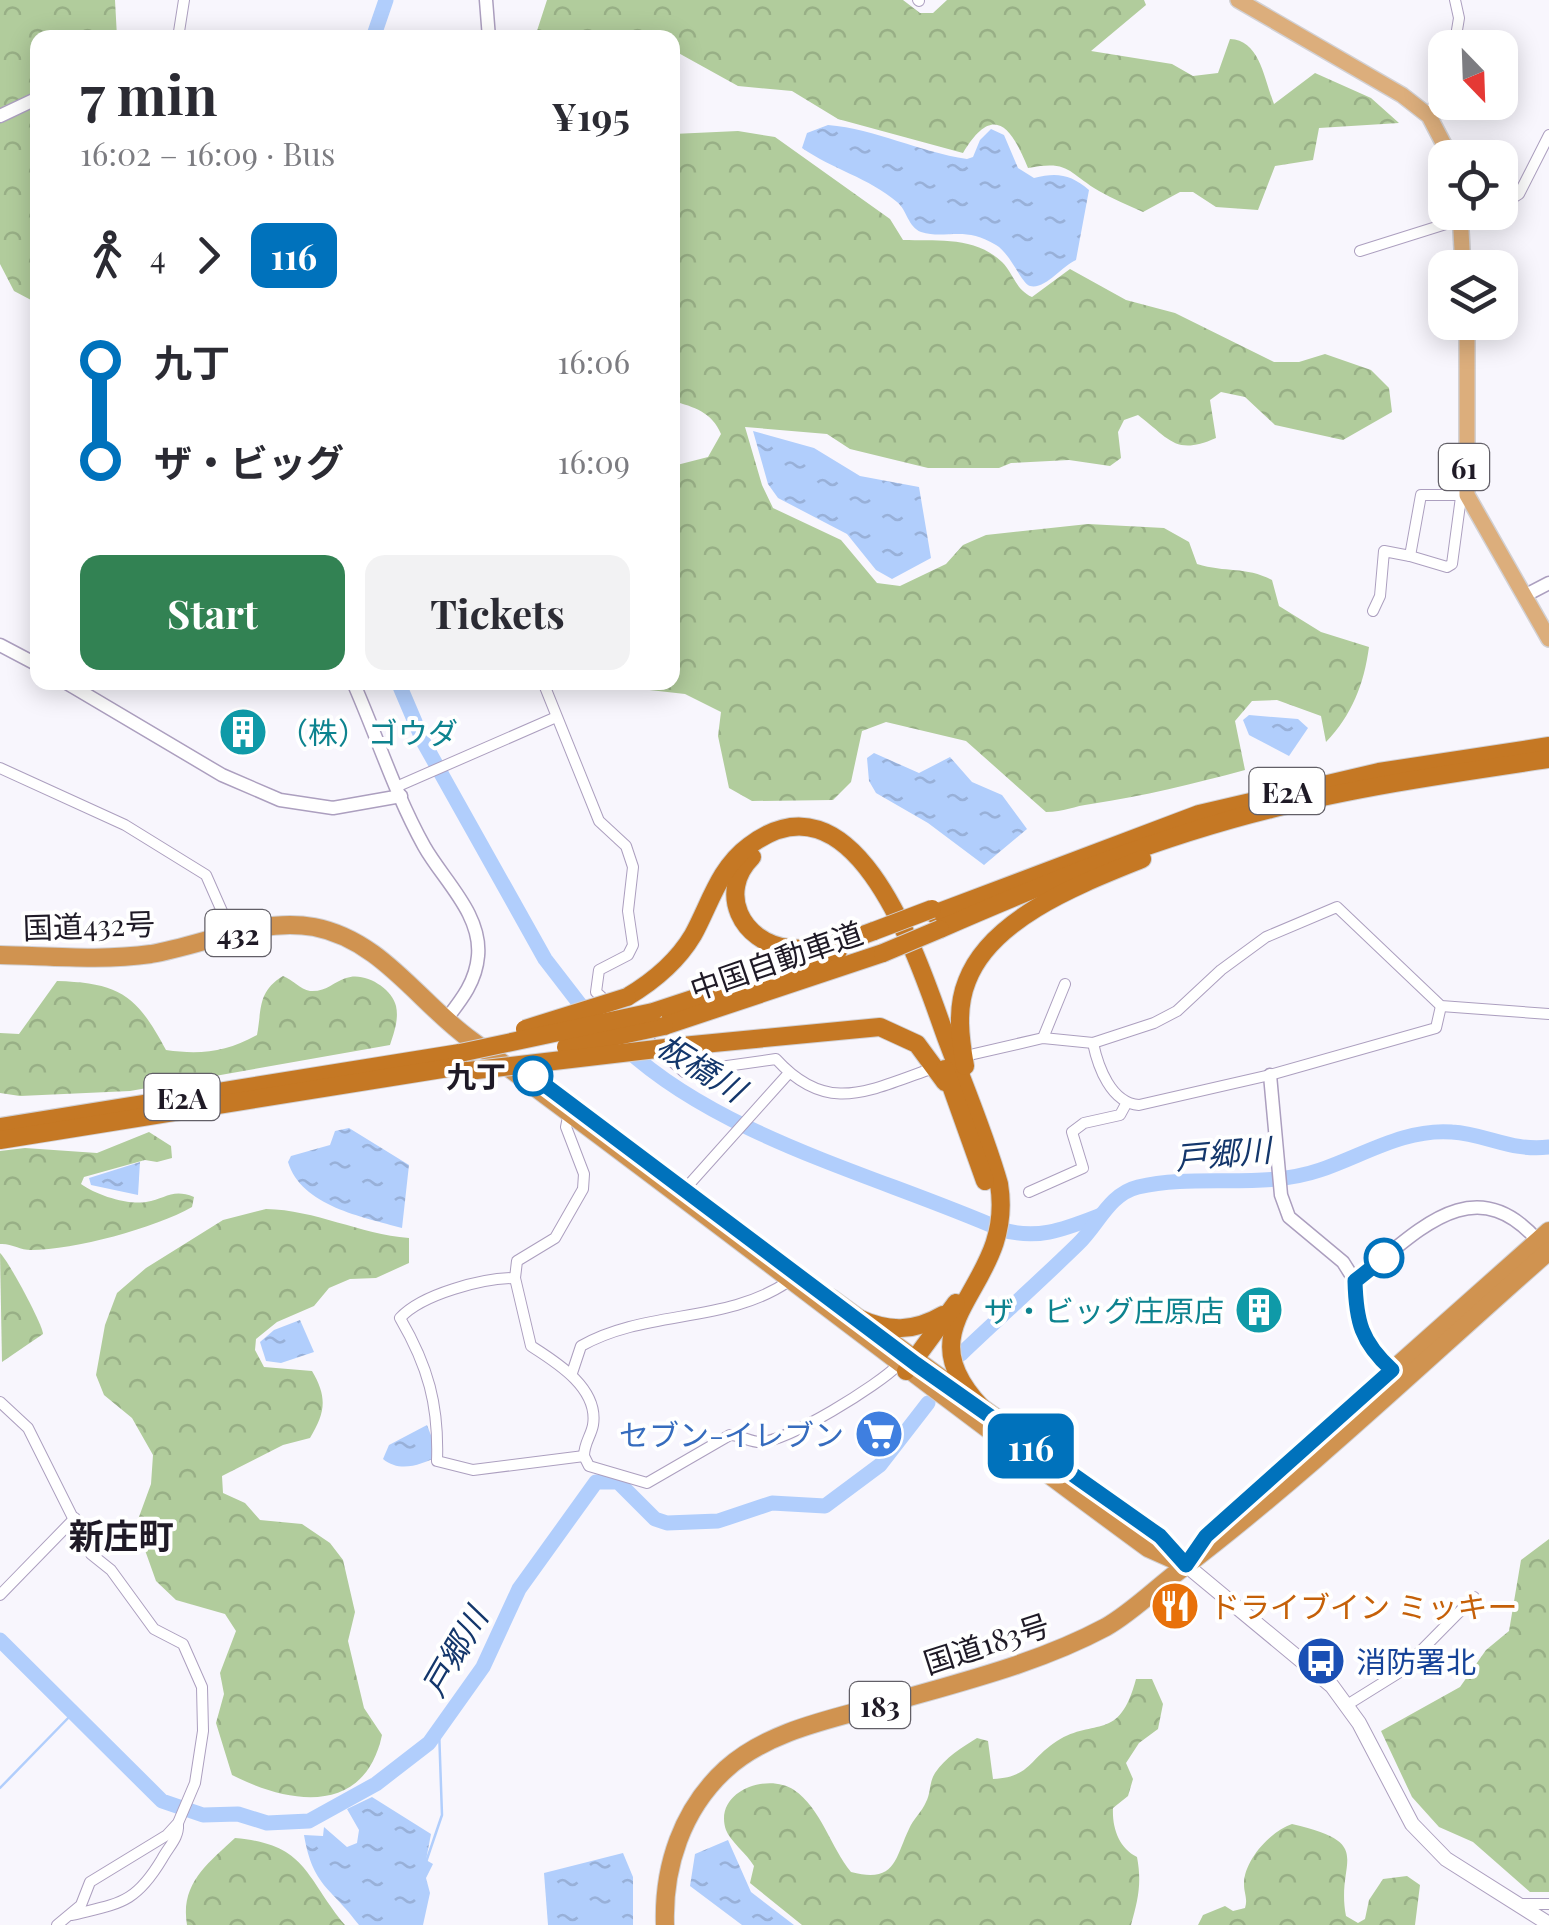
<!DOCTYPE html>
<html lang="en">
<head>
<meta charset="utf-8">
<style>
	:root { --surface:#fff; --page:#f2f2f3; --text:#2b2b33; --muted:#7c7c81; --accent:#328253 }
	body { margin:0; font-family:"Playfair Display","Noto Sans JP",serif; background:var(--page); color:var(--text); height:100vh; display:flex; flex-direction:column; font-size:38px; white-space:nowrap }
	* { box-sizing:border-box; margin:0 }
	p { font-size:32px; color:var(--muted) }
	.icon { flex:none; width:55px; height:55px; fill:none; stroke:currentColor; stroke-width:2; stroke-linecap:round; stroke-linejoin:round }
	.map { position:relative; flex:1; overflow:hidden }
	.drawer { position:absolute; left:30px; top:30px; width:650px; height:660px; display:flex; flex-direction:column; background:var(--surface); border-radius:20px; box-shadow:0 5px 25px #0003 }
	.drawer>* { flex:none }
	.badge { padding:0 20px; border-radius:15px; font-size:35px; line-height:65px }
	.needle { width:65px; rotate:157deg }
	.tools { position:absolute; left:1428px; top:30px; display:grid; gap:20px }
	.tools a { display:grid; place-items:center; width:90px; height:90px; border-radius:20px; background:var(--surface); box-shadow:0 5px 25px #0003; font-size:50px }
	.map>.badge { position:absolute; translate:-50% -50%; box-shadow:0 0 0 5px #fff }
	.legs { display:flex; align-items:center; gap:15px; height:110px; padding:0 50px; font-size:32px }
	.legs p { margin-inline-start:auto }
	.summary { display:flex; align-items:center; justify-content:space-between; height:170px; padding:0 50px }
	h1 { font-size:55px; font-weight:700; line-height:75px }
	.cta { display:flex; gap:20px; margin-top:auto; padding:20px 50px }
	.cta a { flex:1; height:115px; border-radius:20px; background:var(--accent); color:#fff; font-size:40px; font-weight:700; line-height:115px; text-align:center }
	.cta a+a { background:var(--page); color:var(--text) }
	ul { padding:0 50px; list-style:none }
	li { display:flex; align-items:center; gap:35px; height:100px; font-size:38px }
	li i { display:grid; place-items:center; width:15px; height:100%; margin:0 12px; background:currentColor }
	li i::after { content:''; width:25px; height:25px; margin:-12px; border:8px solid; border-radius:50%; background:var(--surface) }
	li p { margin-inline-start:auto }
	li:first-child i { background:linear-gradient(#0000 50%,currentColor 0) }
	li:last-child i { background:linear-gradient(currentColor 50%,#0000 0) }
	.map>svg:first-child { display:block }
	.forest { fill:url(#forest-crowns) }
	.water { fill:url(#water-ripples) }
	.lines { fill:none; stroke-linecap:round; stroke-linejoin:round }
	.stream { stroke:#b1cefc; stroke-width:2.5 }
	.river { stroke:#b1cefc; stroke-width:15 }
	.minor-casing { stroke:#ac9fbf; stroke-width:12 }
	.tertiary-casing { stroke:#ac9fbf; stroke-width:15 }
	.secondary-casing { stroke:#ac9fbf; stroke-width:16 }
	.primary-casing { stroke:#d2d1d4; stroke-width:18 }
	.trunk-casing { stroke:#d2d1d4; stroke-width:20 }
	.motorway-casing { stroke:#d2d1d4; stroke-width:20 }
	.minor { stroke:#fff; stroke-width:10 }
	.tertiary { stroke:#fff; stroke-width:12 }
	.secondary { stroke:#fff; stroke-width:14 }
	.primary { stroke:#dcae7c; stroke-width:15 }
	.trunk { stroke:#d09350; stroke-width:18 }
	.motorway { stroke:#c57824; stroke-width:18 }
	.motorway-bridge-casing { stroke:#d2d1d4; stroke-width:20; stroke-linecap:butt }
	.motorway-bridge { stroke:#c57824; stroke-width:18 }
	.line-1-casing { stroke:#fff; stroke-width:22 }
	.line-1 { stroke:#0072bc; stroke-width:15 }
	.stop-1-dot { fill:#fff; stroke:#0072bc; stroke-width:5 }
	.labels { text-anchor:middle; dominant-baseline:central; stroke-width:8; stroke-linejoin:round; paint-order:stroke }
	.shield { fill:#fff; stroke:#625f67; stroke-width:2.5 }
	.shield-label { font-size:28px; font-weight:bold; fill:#1f1a26 }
	.culture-label { font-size:30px; fill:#0d838f; stroke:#fff; text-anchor:start }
	.street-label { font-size:30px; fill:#1f1a26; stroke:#fff }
	.stop-label { font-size:30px; font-weight:bold; fill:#1f1a26; stroke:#fff; text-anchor:end }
	.shop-label { font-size:30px; fill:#366cbe; stroke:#fff; text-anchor:end }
	.food-label { font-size:30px; fill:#c56008; stroke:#fff; text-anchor:start }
	.transit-label { font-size:30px; fill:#164399; stroke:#fff; text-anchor:start }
	.water-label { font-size:32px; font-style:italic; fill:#14376c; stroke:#fff }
	.quarter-label { font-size:35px; font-weight:bold; fill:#1f1a26; stroke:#fff }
</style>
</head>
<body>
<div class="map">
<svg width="1549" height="1925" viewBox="0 0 1549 1925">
	<defs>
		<pattern id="forest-crowns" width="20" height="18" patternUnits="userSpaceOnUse" patternTransform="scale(2.5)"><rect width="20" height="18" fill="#b1cc9c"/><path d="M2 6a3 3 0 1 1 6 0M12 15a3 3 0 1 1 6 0" fill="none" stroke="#98af86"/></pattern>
		<pattern id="water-ripples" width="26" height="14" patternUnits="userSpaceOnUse" patternTransform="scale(2.5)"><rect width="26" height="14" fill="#b1cefc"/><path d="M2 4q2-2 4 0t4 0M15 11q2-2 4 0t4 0" fill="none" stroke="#98b0d8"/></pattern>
	</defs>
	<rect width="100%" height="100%" fill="#f8f6fd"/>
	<g class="forest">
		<polygon points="0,0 115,0 117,37 38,38 37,298 31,300 14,291 0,264"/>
		<path d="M547,0H903L920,13H933L947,0H1144L1146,5L1091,51L1172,64L1193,76L1218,73L1230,39C1260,40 1264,79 1274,104L1315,73L1371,98L1399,123L1319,128L1313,160L1275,166L1258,210L1216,207L1193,192H1180L1143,212C1128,205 1113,199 1099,191C1067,172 1070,160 1028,168C1011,126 993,103 963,153L838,119L792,91L738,86L673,50L672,38L535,37Z"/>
		<path d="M738,131L775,137L890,219L903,240C936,241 975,236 1002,262C1014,274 1015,289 1032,297L1070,269L1126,300L1175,313L1274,362H1299L1325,354L1371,370L1389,388L1392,412L1343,440L1275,425L1245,397L1221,392L1210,400L1216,438C1175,456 1170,439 1138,415L1124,420L1118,432L1121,458L1110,466L1069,460L1011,463L999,468H928L850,449L827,434L745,427L762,485L773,508L841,540L877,583L900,586L946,564L963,545L986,535L1088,524L1164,528L1189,542L1197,564C1226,573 1245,566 1272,580L1279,606L1321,632L1369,647C1364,684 1352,715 1326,742L1321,716L1277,700L1252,701L1235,721L1245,770C1193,784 1144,796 1091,804C1074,806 1064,812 1046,812L966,741L886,722L862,731L851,782L833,800L752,801L729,788L718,736L721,712L685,694L605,685L672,682L673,466L708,457L721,434C712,412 694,407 673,401V134Z"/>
		<path d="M283,976C293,980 300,989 310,991C327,992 333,982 346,978C364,971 392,988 396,1006C399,1019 394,1033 390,1045L130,1091L20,1096L0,1093V1033L19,1034L57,981C121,983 137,996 166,1050C200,1055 227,1052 257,1035C262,1009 257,992 283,976Z"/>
		<path d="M149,1132L171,1146L172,1158L157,1162L145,1160L84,1177L81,1184C96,1195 127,1205 146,1202C166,1199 172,1188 194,1197L192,1207C155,1228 74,1250 31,1250C20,1250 11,1243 0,1244V1151L25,1148L97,1153Z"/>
		<path d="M266,1209C316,1210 359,1234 409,1238V1263L376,1278L350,1279L329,1288L314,1306L277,1322L256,1339L255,1350L264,1367L312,1371C328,1398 325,1413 310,1438L283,1445L222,1476L223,1493L245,1503L260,1520L302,1524L330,1543L343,1560L355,1612L348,1641L364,1708L382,1735C365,1814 293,1806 232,1775L216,1723L224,1694L220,1673L236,1631L225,1614L176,1600L156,1581L136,1525L151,1484L153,1455L132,1418L104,1395L96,1375L105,1325L117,1293L146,1268L223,1220Z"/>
		<path d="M0,1253C8,1260 43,1325 43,1334L2,1362Z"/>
		<polygon points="1549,1539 1549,1892 1530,1892 1473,1842 1439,1827 1412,1797 1381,1731 1460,1687 1486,1650 1509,1631 1521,1560"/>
		<path d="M1136,1679H1152L1163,1704L1158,1729L1139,1743L1126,1763L1133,1779L1128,1796L1113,1808C1112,1828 1119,1848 1137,1857C1142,1883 1138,1900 1131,1925H802L750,1883L754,1866C747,1854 730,1841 726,1830C713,1792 767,1772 794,1790C821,1808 831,1848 851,1872C896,1884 895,1858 909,1829C913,1819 922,1812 926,1802C931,1793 929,1782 935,1773C946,1757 961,1748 977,1738L988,1741L993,1779C1031,1777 1029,1759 1057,1741C1095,1717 1119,1743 1136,1679Z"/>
		<path d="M1292,1824C1378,1844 1335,1860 1346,1916L1358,1923L1365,1919L1369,1900L1383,1879L1407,1876L1420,1885L1415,1925H1198L1203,1915L1225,1906L1233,1911L1245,1908C1248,1898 1244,1894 1244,1884C1244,1860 1271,1831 1292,1824Z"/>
		<path d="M235,1838C307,1844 305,1877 345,1925H187C180,1884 207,1864 235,1838Z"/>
	</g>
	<g class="water">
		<path d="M828,125C876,129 919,152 967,159L973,157L980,140L991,129L1004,135L1018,168L1034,178C1058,172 1071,175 1089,190L1076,260C1062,266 1045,290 1030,286C1021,283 1011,254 996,245C964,225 946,240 921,232C908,227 907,210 897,202C869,178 832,169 802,148L807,133Z"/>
		<polygon points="753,431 814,448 860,476 919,487 931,558 892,579 876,570 847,534 778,498 768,484"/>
		<polygon points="1249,715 1298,719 1308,728 1289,756 1249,735 1243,720"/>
		<polygon points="874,753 919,773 950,757 972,782 1002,795 1027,829 984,865 928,823 876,793 869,781 867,758"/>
		<path d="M349,1128L409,1165L402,1228C363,1217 301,1206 288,1162L291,1156L330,1145L335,1131Z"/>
		<polygon points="140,1162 138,1195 91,1185 89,1178"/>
		<polygon points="300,1320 314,1352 281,1363 266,1361 260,1342 274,1330"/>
		<path d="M427,1425L439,1456C420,1465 400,1473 383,1459L389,1445Z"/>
		<path d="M372,1797L431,1834L426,1860L433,1864L426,1878L430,1893L423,1925H359C330,1886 313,1887 304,1835L323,1836L324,1827L347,1847L357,1843L359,1830L347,1809Z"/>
		<polygon points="728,1840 751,1892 794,1925 742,1925 690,1886 695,1854"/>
		<polygon points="623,1853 633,1877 633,1925 548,1925 544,1873"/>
	</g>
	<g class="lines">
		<g class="stream">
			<polyline points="0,1788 72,1714"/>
			<polyline points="426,1862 442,1815 439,1729"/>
		</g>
		<g class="river">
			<polyline points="373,38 386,0"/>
			<polyline points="398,682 424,743 545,959 589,1016"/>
			<path d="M625,1048C723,1138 879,1176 1000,1229C1037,1241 1065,1229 1101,1215"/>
			<path d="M961,1354C1000,1317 1040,1281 1078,1244C1098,1225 1109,1194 1138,1187C1197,1173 1262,1190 1320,1170C1362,1156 1405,1128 1452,1132C1486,1134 1513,1152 1549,1147"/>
			<polyline points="0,1640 162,1801 203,1815 238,1814 267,1823 309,1821 376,1784 429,1743 483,1667 519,1589 596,1482 618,1482 655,1519 667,1523 718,1521 772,1503 825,1506 880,1465 928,1403"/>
		</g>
		<g class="minor-casing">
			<g id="minor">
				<polyline points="918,0 919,1"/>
				<polyline points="178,38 184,0"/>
				<polyline points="1454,48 1459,18 1455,0"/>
				<polyline points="1429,116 1445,80"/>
				<polyline points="1500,206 1519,194 1549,135"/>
				<polyline points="1360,251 1484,212"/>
				<polyline points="1410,556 1447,567 1452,564 1461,497"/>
				<polyline points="1373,611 1380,596 1384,551 1410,556 1421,495 1467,495"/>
				<polyline points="543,682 599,821 626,846 633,867 628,911 633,945 628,955 599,970 596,992 607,1002"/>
				<polyline points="0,768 125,825 206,875 232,934"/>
				<polyline points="396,787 554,718"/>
				<path d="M638,1031L684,1072L776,1059C827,1115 867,1091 928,1070"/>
				<polyline points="1043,1038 1065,984"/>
				<path d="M1093,1043C1098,1067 1111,1103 1139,1105L1270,1075L1436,1028L1441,1006"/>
				<polyline points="974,1054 1043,1038 1093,1043 1154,1023 1177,1011 1221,970 1266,937 1337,907 1441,1006 1549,1014"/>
				<path d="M569,1112L566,1127L584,1174L583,1189L555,1238L517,1261L515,1278L531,1346C556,1362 599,1388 593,1425C591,1436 584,1443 584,1456L589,1466L647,1483L730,1435C741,1435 749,1442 760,1442C787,1442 879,1385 898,1365"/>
				<polyline points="685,1189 788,1074"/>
				<polyline points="1029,1192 1083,1168 1072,1132 1084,1123 1120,1115 1126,1104"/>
				<path d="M515,1278C483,1278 422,1294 400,1318C428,1366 439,1405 437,1461L473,1470L584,1456"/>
				<path d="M572,1373L581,1346C646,1309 727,1324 789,1281"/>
				<polyline points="0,1402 28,1428 91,1554 111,1570 154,1629 183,1644 202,1687 203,1731 195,1783 178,1823 167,1835 90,1882 81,1905 57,1925"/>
				<polyline points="0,1595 75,1518"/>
				<polyline points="1347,1705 1400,1672 1474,1597"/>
				<polyline points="1519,1904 1549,1904"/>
				<path d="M72,1915C120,1903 135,1904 162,1859C169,1846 179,1838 178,1824"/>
			</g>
		</g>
		<g class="tertiary-casing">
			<g id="tertiary">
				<polyline points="486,0 489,38"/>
				<polyline points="0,116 38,98"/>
				<polyline points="1526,595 1549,583"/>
				<polyline points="0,645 38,665"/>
				<polyline points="65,682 222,775 280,800 333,808 401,796"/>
				<path d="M353,682C377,736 395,794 424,846C443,880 482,914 478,956C476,981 462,999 448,1017"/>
				<polyline points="1270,1075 1281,1195 1289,1217 1343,1262 1355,1281 1356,1317 1362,1337 1397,1375"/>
				<path d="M1355,1281C1414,1236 1472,1165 1538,1241"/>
			</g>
		</g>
		<g class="secondary-casing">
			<polyline id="secondary" points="1186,1565 1332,1686 1359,1723 1412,1824 1446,1859 1549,1924"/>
		</g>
		<g class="primary-casing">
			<g id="primary">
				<polyline points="1238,0 1402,95 1429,116 1451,158"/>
				<polyline points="1460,212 1463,268"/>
				<polyline points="1467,322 1467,495 1549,639"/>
			</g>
		</g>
		<g class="trunk-casing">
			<g id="trunk">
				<path d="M0,955C50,956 102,961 151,954C204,945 260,917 314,927C382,940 419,1003 471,1040C699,1207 920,1381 1148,1548L1186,1565"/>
				<polyline points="831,1298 1160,1537 1179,1557"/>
				<polyline points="1192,1556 1206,1536 1549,1231"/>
				<path d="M665,1925C663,1867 682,1809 726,1769C767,1732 827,1720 878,1706C956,1683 1035,1665 1106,1627C1134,1611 1158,1586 1184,1567C1311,1470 1428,1357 1549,1251"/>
			</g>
		</g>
		<g class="motorway-casing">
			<g id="motorway">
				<path d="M752,857C717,892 741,942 788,948C817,952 847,941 874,931"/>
				<polyline points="934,914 1199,814 1379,772 1549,746"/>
				<path d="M940,929C1048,882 1157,837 1271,809C1362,786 1456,773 1549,759"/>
				<path d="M627,997C654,981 677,962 693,935C710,904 719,868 749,846C859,762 922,972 947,1040C965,1088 985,1135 999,1184C1017,1293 889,1321 991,1417"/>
				<polyline points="653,1012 838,951"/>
				<polyline points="664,1026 883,953"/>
				<polyline points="682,1046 880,1027 917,1044 945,1082"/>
				<path d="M965,1066C960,1038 956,1008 967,981C991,917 1083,883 1142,859"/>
				<polyline points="945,1069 985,1181"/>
				<polyline points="0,1127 460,1053"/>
				<polyline points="0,1140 467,1065"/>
				<path d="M858,1318C888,1332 914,1332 943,1315"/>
				<polyline points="906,1371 956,1303"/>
			</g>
		</g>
		<use href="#minor" class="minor"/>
		<use href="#tertiary" class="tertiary"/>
		<use href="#secondary" class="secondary"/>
		<use href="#primary" class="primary"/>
		<use href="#trunk" class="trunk"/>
		<use href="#motorway" class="motorway"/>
		<g class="motorway-bridge-casing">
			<g id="motorway-bridge">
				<polyline points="874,931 932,909"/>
				<polyline points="883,953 940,929"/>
				<polyline points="525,1029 627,997"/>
				<polyline points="566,1047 664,1026"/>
				<polyline points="460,1053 653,1012"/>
				<polyline points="468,1071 682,1046"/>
			</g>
		</g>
		<use href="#motorway-bridge" class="motorway-bridge"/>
	</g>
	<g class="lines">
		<g class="line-1-casing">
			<path id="line-1" d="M533,1076L916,1364L1160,1536L1186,1565L1206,1536L1392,1370C1361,1342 1356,1321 1355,1281L1384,1258"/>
		</g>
		<use href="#line-1" class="line-1"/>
	</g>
	<defs>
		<g id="building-disc" transform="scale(2.5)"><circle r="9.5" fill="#0f9aa8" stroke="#fff"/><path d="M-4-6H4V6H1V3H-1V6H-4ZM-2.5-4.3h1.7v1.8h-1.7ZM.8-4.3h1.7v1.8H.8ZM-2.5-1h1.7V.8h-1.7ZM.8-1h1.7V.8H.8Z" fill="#fff"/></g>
		<g id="supermarket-disc" transform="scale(2.5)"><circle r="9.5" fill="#3f7fe0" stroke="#fff"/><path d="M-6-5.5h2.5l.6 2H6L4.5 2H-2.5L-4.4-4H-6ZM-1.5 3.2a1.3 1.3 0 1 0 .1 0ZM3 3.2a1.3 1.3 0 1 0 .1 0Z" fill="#fff"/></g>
		<g id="restaurant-disc" transform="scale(2.5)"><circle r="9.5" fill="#e8710a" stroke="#fff"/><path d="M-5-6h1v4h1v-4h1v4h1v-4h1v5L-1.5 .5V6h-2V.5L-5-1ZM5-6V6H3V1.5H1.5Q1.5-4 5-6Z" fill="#fff"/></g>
		<g id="bus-disc" transform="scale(2.5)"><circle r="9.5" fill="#1a4fb4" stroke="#fff"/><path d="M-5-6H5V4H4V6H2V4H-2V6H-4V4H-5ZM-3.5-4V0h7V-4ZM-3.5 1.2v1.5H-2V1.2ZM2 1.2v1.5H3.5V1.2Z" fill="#fff"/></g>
	</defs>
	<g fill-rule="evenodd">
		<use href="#building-disc" x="243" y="732"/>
		<use href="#building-disc" x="1259" y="1310"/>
		<use href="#supermarket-disc" x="879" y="1434"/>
		<use href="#restaurant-disc" x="1175" y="1606"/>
		<use href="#bus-disc" x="1321" y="1661"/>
	</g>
	<g class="stop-1-dot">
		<circle cx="533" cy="1076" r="18"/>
		<circle cx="1384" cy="1258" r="18"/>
	</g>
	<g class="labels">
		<g class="shield">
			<rect x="1439" y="444" width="50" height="46" rx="8"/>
			<rect x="1249.5" y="768" width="75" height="46" rx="8"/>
			<rect x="205.5" y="910" width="65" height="46" rx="8"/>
			<rect x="144.5" y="1074" width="75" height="46" rx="8"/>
			<rect x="850" y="1682" width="60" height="46" rx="8"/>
		</g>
		<g class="shield-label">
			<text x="1464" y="467">61</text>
			<text x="1287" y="791">E2A</text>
			<text x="238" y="933">432</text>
			<text x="182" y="1097">E2A</text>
			<text x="880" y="1705">183</text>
		</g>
		<g class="culture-label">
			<text x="278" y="732">（株）ゴウダ</text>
			<text x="1224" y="1310" text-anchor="end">ザ・ビッグ庄原店</text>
		</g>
		<g class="street-label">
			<text transform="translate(89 925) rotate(-2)">国道432号</text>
			<text transform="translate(776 960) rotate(-19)">中国自動車道</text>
			<text transform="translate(986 1643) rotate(-18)">国道183号</text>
		</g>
		<g class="stop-label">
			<text x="506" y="1076">九丁</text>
		</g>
		<g class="shop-label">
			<text x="844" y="1434">セブン-イレブン</text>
		</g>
		<g class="food-label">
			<text x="1210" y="1606">ドライブイン ミッキー</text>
		</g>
		<g class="transit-label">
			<text x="1356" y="1661">消防署北</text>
		</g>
		<g class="water-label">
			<text transform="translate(702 1066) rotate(32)">板橋川</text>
			<text transform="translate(1223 1152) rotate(-5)">戸郷川</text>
			<text transform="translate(453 1651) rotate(-60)">戸郷川</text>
		</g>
		<g class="quarter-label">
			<text x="121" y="1534">新庄町</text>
		</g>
	</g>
</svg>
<div class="tools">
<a><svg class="needle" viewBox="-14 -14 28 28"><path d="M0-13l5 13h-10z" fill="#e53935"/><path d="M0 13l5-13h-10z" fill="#7c7c81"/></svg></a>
<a><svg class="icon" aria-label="locate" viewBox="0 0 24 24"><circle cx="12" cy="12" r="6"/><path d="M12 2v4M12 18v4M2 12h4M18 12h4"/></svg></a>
<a><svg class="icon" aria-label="layers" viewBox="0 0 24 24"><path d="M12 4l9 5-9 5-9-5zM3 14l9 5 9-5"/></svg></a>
</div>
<b class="badge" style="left:1031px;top:1446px;background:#0072bc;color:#fff">116</b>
<section class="drawer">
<div class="summary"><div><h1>7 min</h1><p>16:02 – 16:09 · Bus</p></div><b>¥195</b></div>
<div class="legs"><svg class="icon" aria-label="walk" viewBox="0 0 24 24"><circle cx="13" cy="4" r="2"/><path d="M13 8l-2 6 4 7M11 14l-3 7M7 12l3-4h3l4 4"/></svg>4<svg class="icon" aria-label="forward" viewBox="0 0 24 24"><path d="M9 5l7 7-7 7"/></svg><b class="badge" style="background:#0072bc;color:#fff">116</b></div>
<ul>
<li><i style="color:#0072bc"></i><b>九丁</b><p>16:06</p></li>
<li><i style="color:#0072bc"></i><b>ザ・ビッグ</b><p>16:09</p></li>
</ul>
<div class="cta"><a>Start</a><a>Tickets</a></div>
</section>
</div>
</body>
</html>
